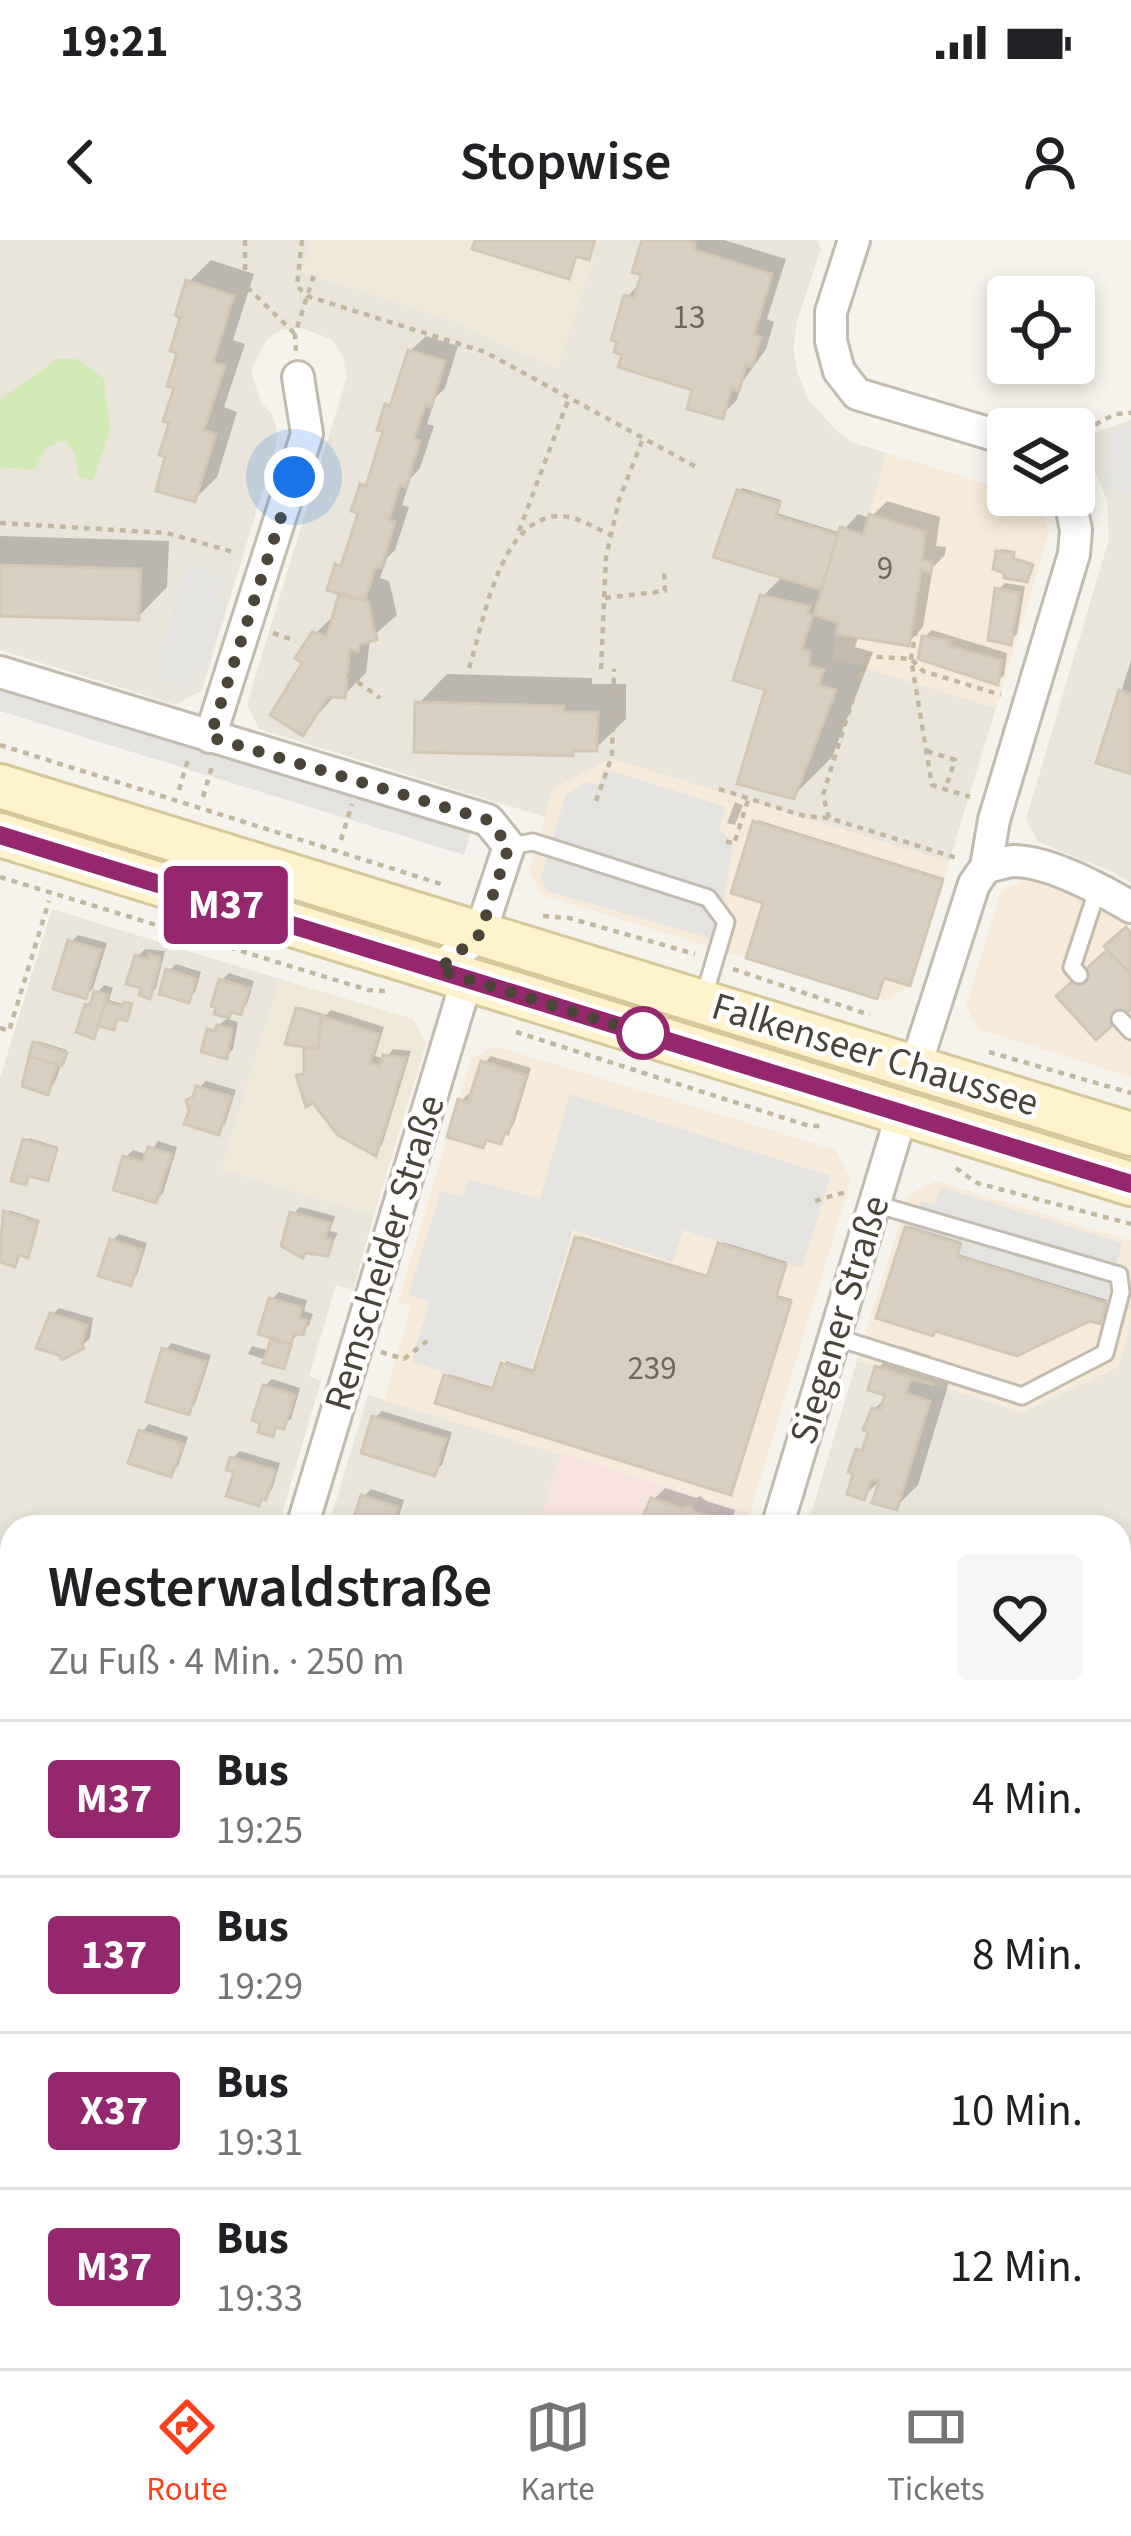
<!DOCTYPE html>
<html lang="de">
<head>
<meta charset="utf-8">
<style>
	:root { --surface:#fff; --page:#f6f6f6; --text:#202124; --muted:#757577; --line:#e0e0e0; --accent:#fc3f1d }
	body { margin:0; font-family:"Source Sans 3",sans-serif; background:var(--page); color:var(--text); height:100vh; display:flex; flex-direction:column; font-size:45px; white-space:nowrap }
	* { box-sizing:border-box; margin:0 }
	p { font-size:39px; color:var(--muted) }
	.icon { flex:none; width:66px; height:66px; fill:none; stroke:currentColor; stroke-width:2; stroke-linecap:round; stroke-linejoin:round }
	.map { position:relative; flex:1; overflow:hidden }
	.details { position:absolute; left:0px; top:1275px; width:1131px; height:855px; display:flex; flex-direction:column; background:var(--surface); border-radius:36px 36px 0 0; box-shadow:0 6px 18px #0003 }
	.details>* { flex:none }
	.badge { padding:0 24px; border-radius:9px; font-size:42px; line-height:78px }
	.fabs { position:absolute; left:987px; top:36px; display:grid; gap:24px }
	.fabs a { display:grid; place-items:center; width:108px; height:108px; border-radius:12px; background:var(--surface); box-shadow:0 6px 18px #0003; font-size:60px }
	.you { position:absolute; width:60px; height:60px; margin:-30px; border:9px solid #fff; border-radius:50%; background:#1a73e8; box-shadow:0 0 0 18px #1a73e833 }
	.map>.badge { position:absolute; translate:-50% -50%; box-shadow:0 0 0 6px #fff }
	.round { display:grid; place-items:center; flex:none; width:126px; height:126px; border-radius:12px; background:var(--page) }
	.summary { display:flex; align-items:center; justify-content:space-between; height:204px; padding:0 48px }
	h1 { font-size:57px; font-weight:600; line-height:90px }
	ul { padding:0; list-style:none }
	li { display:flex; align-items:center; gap:36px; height:156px; padding:0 48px; border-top:3px solid var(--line) }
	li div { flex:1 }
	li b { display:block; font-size:45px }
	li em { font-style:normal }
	li .badge { min-width:132px; font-weight:700; text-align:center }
	.status { display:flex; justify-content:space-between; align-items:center; height:84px; padding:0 60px; background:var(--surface); direction:ltr }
	.status svg { height:33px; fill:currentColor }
	header { display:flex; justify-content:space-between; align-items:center; height:156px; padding:0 48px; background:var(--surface); font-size:54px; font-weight:600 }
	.menu { display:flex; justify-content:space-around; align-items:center; height:168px; border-top:3px solid var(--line); background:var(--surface); font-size:33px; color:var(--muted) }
	.menu a { display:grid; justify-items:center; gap:6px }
	.menu .selected { color:var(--accent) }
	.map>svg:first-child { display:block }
	.residential { fill:#eae5da }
	.commercial { fill:#f7ead8 }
	.education { fill:#efe8d6 }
	.medical { fill:#f6e3e0 }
	.green { fill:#d2eab5 }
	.parking { fill:#e5e3e0 }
	.shadow { fill:#0003 }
	.building { fill:#d8cfc1; stroke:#d3c7b4; stroke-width:3 }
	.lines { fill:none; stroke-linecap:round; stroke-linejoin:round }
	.lane-casing { stroke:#c2bbae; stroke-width:21 }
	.street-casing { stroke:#c2bbae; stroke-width:36 }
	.secondary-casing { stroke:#d6c79b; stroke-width:48 }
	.path { stroke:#c4b79f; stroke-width:4.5; stroke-dasharray:6 6; stroke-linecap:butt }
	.lane { stroke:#fff; stroke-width:15 }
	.street { stroke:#fff; stroke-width:30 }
	.secondary { stroke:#fff3cd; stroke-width:42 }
	.line-casing { stroke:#fff; stroke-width:27 }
	.line { stroke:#95276e; stroke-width:18 }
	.walk { stroke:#4b4439; stroke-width:12; stroke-dasharray:0 21.6 }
	.stop-dot { fill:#fff; stroke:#95276e; stroke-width:6 }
	.labels { text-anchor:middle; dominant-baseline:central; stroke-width:9; stroke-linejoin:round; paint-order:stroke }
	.number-label { font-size:33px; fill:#6e675b }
	.street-label { font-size:39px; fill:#4b4439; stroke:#fff }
</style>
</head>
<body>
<div class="status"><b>19:21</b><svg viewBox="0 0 49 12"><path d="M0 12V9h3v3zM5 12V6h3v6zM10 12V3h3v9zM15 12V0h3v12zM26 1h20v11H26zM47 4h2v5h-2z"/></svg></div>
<header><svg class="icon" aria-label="back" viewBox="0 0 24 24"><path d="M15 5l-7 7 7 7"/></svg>Stopwise<svg class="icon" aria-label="person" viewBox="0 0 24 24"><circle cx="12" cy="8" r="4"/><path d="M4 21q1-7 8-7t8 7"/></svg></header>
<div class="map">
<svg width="1131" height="2128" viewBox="0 0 1131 2128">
	<rect width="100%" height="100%" fill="#f6f3ec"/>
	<g class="residential">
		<polygon points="0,0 312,0 303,32 446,78 557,128 599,0 816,0 821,8 797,81 793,110 798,134 808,159 837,191 854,203 887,213 838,383 833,417 996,468 949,622 611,519 554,549 545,577 259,489 247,464 347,137 343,117 332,100 302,88 281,90 267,99 251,130 260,161 272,174 277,189 276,207 202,450 176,465 0,410"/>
		<polygon points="1131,180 1131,643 1113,632 1038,602 1026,579 1109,299 1107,260 1098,238 1078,212 1079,198"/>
		<polygon points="52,669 280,739 222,929 374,975 353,1050 336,1045 309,1136 321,1141 278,1287 12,1287 12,1423 0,1421 0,838"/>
		<polygon points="1131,1081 1131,1649 1119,1647 1119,1287 807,1287 857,1121 1023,1172 1119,1126"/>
		<polygon points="368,1155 750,1273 745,1287 328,1287"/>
		<polygon points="1119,1702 1131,1729 1131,2128 1027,2128 1026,2118 1119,2118"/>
		<polygon points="134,2118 534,2118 533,2128 132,2128"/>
	</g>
	<g class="commercial">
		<polygon points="887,213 1008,251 1008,255 1029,257 1045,272 1048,297 996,468 833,418 838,383"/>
		<polygon points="611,519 949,622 910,746 885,761 542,655 529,632 553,549"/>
		<polygon points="1027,639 1087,661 1131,688 1131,837 978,789 966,766 1001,651"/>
		<polygon points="495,806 836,910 851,939 750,1273 384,1160 411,1067 398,1062 471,818"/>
		<polygon points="936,941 1131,1001 1131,1081 1119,1126 1023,1172 857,1121 908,955"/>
	</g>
	<g class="education">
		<polygon points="312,0 599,0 558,128 446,78 303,32"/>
		<polygon points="280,739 413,779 426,803 374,975 222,929"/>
		<polygon points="0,1469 12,1472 12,2118 89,2118 87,2128 0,2128"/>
		<polygon points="1119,1805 1131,1805 1131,1909 1119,1945"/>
	</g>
	<polygon class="medical" points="561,1213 750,1273 745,1287 538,1287"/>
	<g class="green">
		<polygon points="57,119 78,119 104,139 110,191 93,241 78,237 75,214 66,200 45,208 35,230 0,227 0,160"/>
		<polygon points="83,586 445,704 380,686 282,668 77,605"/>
		<polygon points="494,714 866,829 860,845 477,726"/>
	</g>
	<g class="parking">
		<polygon points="1112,187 1131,187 1131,254 1104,247"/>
		<polygon points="187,325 224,336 216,361 226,364 204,433 194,430 188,448 152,437"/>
		<polygon points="0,446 471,592 464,615 0,471"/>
		<polygon points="605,529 726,567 719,588 734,604 716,700 547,651 540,640 566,554 587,542 599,545"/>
		<polygon points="570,854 831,936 802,1028 683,990 673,1022 573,990 531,1129 500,1119 491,1146 411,1122 430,1062 408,1055 441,951 463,957 468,939 540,959"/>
		<polygon points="941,947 1122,1003 1106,1063 957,1016 960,1004 905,987 922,961 935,964"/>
	</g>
	<g class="shadow">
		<polygon points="645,0 724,0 786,19 767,79 774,82 766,109 741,144 737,160 722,175 695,148 627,57 642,41"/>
		<polygon points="211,20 254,34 233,100 245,104 224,167 237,172 217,237 195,259 169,215 189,42"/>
		<polygon points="426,96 458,106 445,148 436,157 427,184 434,186 420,228 411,238 402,265 409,267 395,310 387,318 380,338 389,341 397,375 370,399 366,433 344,455 335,455 302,493 305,423 315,394 337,372 342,356 338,326 347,317 361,271 362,246 372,236 387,189 388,165 396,157 410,111"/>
		<polygon points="742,248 781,260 777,273 841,293 858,274 870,278 887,261 940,277 936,306 946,307 945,315 933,327 923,387 908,403 859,395 855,407 873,412 832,517 793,556 769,448 763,356 784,335 740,251"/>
		<polygon points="0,296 169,301 167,347 138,377 0,373"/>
		<polygon points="1001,309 1015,311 1014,317 1033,323 1029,336 999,312"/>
		<polygon points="1005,343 1025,346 1017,394 1010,401 998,350"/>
		<polygon points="932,390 1007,413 1004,435 997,442 924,397"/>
		<polygon points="1131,420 1131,531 1100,521"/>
		<polygon points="447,434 592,438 592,444 626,444 626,479 596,508 577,508 572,513 418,464"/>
		<polygon points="735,562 743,565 735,585 727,583"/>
		<polygon points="758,580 944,638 912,740 766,661"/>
		<polygon points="78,695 107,703 93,748 86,756 71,702"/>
		<polygon points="145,709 165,711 156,748 149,755 137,717"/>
		<polygon points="176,724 201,732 195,752 188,760 169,731"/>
		<polygon points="229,733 254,741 247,764 240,771 221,741"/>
		<polygon points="104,745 113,748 109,760 126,765 133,762 129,775 118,776 114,787 102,783 94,795 87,765"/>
		<polygon points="301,767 326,775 331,770 384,787 375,816 385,819 393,809 411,811 382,905 375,912 299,836 307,828 311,805 299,770"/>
		<polygon points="227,779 238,782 233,809 226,816 210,791"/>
		<polygon points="38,801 67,810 54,844 47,851 31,817"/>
		<polygon points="491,816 531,828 514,884 500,901 489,898 482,905 461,861 468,854 474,855 484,823"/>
		<polygon points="206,841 236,850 225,884 218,891 199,848"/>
		<polygon points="29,898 58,907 49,935 29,933 25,942"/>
		<polygon points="158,901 177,907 163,953 156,960 126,917 133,910 149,915"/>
		<polygon points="300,967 335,976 330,991 338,993 327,1013 293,974"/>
		<polygon points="9,970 39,980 30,1011 20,1012 14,1024 7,1008 0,1006 0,992"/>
		<polygon points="910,986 962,1002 958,1014 1107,1060 1102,1078 1090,1077 1017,1113 908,988"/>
		<polygon points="119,994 147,1003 137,1035 130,1043 112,1001"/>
		<polygon points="580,996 711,1036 723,1002 787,1022 777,1055 792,1059 733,1249 446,1136 449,1134 496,1148 506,1121 537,1131"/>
		<polygon points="279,1052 307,1060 304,1071 313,1074 309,1085 293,1099 283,1125 248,1114 252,1106 270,1111 276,1097 272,1059"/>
		<polygon points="59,1068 93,1078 90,1098 82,1106 52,1075"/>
		<polygon points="172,1103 211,1115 195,1164 188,1171 165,1110"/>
		<polygon points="900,1106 931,1116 926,1132 950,1139 918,1245 896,1267 884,1236 863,1257 859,1211 869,1201 874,1169 890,1154 878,1128"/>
		<polygon points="272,1139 300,1148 291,1179 272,1193 264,1181 265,1146"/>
		<polygon points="382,1171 452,1192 442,1225 434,1232 375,1178"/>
		<polygon points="149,1184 188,1197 178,1226 170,1234 142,1192"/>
		<polygon points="240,1211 280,1223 272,1249 259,1263 233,1218"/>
		<polygon points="665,1248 696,1258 700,1256 706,1261 735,1270 730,1286 641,1287 653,1260"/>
		<polygon points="371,1249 404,1260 399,1276 414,1280 412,1287 354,1287 364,1256"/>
		<polygon points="3,1360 12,1362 12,1401 0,1398"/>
		<polygon points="0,1479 12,1481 12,1555 0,1553"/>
		<rect x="1119" y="2061" width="12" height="20"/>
		<polygon points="0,2105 12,2107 12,2118 71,2118 70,2128 0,2128"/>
		<polygon points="1049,2123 1114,2124 1114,2128 1046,2128"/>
	</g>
	<g class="building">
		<polygon points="475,0 595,0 589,20 576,16 569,39 472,9"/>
		<polygon points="642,0 684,0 695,3 695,10 772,34 754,95 761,97 752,127 746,125 739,151 731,149 723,179 687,169 692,150 618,127 622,115 614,112 617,102 611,100 624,55 634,58 641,35 632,32"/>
		<polygon points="186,40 234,56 213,122 225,126 204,190 216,194 195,262 156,251 165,217 159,215 169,183 163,181 174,148 167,146 177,113 170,111 180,78 175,75"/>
		<polygon points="408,110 445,121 431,167 425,165 414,199 420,201 406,247 400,245 389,280 395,282 381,328 376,327 364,362 327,350 335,324 341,326 358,273 351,271 360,244 366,246 383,191 377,190 385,164 390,166"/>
		<polygon points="737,250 780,263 776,276 838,295 821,350 713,317"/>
		<polygon points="869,274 926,292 922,320 932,322 931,333 921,331 909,406 836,394 838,383 814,375 840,287 863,295"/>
		<polygon points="996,311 1014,313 1013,319 1033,325 1027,342 1004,338 1004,333 993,329"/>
		<polygon points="0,325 141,329 139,380 0,376"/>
		<polygon points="995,348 1020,353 1011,405 988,400"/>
		<polygon points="339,354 368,362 377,400 360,404 358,412 350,409 345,458 328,457 303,496 270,475 302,423 295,418 312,392 327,396"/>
		<polygon points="760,355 810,366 807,374 813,375 802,409 809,412 809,425 824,430 819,445 836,450 794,559 737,544 765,450 733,440"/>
		<polygon points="922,396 951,401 950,406 1002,420 998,445 918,419"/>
		<polygon points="1119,450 1131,454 1131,534 1096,523"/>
		<polygon points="415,462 564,466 564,472 598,472 597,511 573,511 573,516 414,512"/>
		<polygon points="753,581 943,640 910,746 884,738 877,759 746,718 763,663 731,653"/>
		<polygon points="1126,687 1131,693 1131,738 1104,706"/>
		<polygon points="68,700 101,710 86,759 53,749"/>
		<polygon points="1107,710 1131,735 1131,769 1096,800 1056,756"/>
		<polygon points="149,714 159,717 160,722 150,759 139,755 141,748 126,744 135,715 148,719"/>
		<polygon points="166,729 196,739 189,763 159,754"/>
		<polygon points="219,739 249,748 241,775 231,772 229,778 214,774 216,767 211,766"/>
		<polygon points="94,751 108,755 94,799 76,792 85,764 90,766"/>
		<polygon points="105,762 123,767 124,762 132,764 127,781 117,779 114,790 98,786"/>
		<polygon points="296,768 321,776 318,809 285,804"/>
		<polygon points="321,776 379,794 370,823 380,826 383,815 406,818 376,916 338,895 313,863 306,867 296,835 304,834 304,807 318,809"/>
		<polygon points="217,785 232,789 227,819 201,812 207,789 215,791"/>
		<polygon points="33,802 67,813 62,826 29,816"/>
		<polygon points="29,816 57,825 48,855 22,846"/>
		<polygon points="481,821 526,835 508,894 505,893 501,904 486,900 483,908 447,897 458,859 468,862"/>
		<polygon points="196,846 231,857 219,895 184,884 189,871 186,860 193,857"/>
		<polygon points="23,899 57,909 48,941 28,936 26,945 11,941"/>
		<polygon points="148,907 172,914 156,963 113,950 123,916 143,922"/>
		<polygon points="3,971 38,982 28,1018 19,1015 15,1027 0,1022"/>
		<polygon points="290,972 330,983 325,998 333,1000 328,1016 305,1013 303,1018 281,1006"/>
		<polygon points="905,987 961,1004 957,1016 1106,1063 1100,1084 1090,1081 1017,1116 935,1091 933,1096 876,1078"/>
		<polygon points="575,997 707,1037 718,1003 786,1025 776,1057 791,1062 731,1255 435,1163 444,1135 492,1150 501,1123 533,1133"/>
		<polygon points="110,999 142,1010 131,1046 98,1036"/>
		<polygon points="269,1058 302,1067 299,1078 307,1081 303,1095 294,1093 291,1105 258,1094"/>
		<polygon points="50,1073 87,1085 82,1103 84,1108 62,1120 59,1115 36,1108"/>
		<polygon points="271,1099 291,1105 284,1129 263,1123"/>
		<polygon points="162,1108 206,1122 189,1175 146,1162"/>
		<polygon points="875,1126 935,1145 911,1139 906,1153 930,1161 897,1270 872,1263 879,1241 872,1239 864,1260 847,1254 853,1234 848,1232 856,1209 862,1211 868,1192 863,1190 872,1168 880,1170 885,1155 868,1150"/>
		<polygon points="263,1145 295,1155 284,1189 276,1187 273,1197 258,1192 260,1183 252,1180"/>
		<polygon points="372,1176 446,1199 435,1236 361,1213"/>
		<polygon points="139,1190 183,1204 171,1237 128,1223"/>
		<polygon points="230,1217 275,1230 266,1260 262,1258 259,1266 226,1256 234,1232 226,1230"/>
		<polygon points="361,1255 398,1267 394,1283 409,1287 351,1287"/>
		<polygon points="651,1258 682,1268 691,1266 694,1272 726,1281 724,1287 638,1287"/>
		<polygon points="0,1367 12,1369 10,1404 0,1402"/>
		<polygon points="0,1487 12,1489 12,1559 0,1556"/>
		<polygon points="12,1783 12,1925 0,1922 0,1836"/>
		<polygon points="12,1955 12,2060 0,2057 0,2009"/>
		<polygon points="0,2112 12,2114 12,2118 65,2120 64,2128 0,2128"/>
		<polygon points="358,2118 401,2118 399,2128 357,2128"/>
		<polygon points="474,2118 506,2118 515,2120 513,2128 472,2128"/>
	</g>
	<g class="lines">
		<g class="lane-casing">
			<g id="lane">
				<polyline points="509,606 533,602 708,658 726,682 704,756"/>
				<polyline points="1079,735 1072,727 1098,648"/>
				<polyline points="1120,779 1131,791"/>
				<polyline points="835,1097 1022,1156 1105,1113 1121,1052 1119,1035 875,964"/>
			</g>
		</g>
		<g class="street-casing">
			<g id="street">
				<polyline points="854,0 831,72 831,101 839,131 857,154 1008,199"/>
				<polyline points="0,432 488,580 509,606 480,694 438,730"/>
				<polyline points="210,497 307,194 298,137"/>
				<polyline points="986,627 994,580 1074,314 1076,290 1069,255"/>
				<path d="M915,828L974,644L986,627C994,626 1006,621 1014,621C1049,621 1102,650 1131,667"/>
				<polyline points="302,1287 467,739"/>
				<polyline points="777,1287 902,873"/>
				<polyline points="0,1446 12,1449"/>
				<polyline points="1119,1673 1131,1675"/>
				<polyline points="750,2118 810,2128"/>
				<polyline points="107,2128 109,2118"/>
				<polyline points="563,2128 565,2118"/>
				<polyline points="825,2128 923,2128"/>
			</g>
		</g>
		<g class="secondary-casing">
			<g id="secondary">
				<polyline points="0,546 1131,894"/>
				<polyline points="0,595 1131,944"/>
			</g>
		</g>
		<g class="path">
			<polyline points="245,0 245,45 295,94"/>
			<polyline points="302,0 297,46 307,56 485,112 700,229"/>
			<polyline points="296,111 295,94 314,35"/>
			<polyline points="1074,196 1115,174 1131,173"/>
			<polyline points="0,283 167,293 237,313"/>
			<polyline points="519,291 569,158"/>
			<polyline points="605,358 665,351 664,332"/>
			<polyline points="916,390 911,419 932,545 970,557"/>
			<polyline points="273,393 296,401"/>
			<path d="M469,428C484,382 499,278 559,276C577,276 595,288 611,295"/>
			<polyline points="601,429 606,317 619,260 642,201"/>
			<polyline points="348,435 380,458"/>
			<polyline points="0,505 441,644"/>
			<polyline points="927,511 955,520 945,550"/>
			<polyline points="719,549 804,576 829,578 957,618"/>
			<polyline points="179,550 189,516"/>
			<polyline points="203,557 213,523"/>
			<polyline points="596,561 612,516 614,429"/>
			<polyline points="829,578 823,555 866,416 911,419 923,431 1001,455"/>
			<polyline points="341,600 352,564"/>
			<polyline points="726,601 734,604 748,560"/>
			<polyline points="0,637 368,750 385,751"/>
			<polyline points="543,676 569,678 695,714"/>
			<polyline points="733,729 870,775"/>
			<polyline points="0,788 9,791 49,661"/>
			<polyline points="516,792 809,886 820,886"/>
			<polyline points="989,812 1131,853"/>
			<polyline points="956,928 977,943 1131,984"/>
			<polyline points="815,961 849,951"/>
			<polyline points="381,1112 404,1119 427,1101"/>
			<polyline points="0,1572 12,1579"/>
			<polyline points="0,1611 12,1606"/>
			<polyline points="0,1741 12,1723"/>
			<polyline points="0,1811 5,1813"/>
			<polyline points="1119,1974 1131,1939"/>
			<polyline points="1119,2011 1131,2015"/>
		</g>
		<use href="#lane" class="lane"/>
		<use href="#street" class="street"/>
		<use href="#secondary" class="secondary"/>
	</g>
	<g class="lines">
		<g class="line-casing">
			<polyline id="line" points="0,595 1131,944"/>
		</g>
		<use href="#line" class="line"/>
		<polyline class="walk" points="294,237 210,497 488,580 509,606 480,694 438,730 652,796 643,793"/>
	</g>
	<circle class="stop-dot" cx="643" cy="793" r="24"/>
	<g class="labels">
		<g class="number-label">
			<text x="689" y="77">13</text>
			<text x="885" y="328">9</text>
			<text x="652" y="1128">239</text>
		</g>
		<g class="street-label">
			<text transform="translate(875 815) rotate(17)">Falkenseer Chaussee</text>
			<text transform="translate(385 1013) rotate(-73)">Remscheider Straße</text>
			<text transform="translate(840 1080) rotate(-73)">Siegener Straße</text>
		</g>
	</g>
</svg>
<div class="fabs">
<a><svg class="icon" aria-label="locate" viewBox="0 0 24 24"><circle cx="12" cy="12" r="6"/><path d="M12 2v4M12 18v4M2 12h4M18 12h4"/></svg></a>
<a><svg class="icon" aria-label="layers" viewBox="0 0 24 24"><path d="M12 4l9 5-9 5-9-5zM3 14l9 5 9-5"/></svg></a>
</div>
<div class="you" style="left:294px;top:237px"></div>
<b class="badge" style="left:226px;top:665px;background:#95276e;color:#fff">M37</b>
<section class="details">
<div class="summary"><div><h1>Westerwaldstraße</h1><p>Zu Fuß · 4 Min. · 250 m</p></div><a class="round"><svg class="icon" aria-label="heart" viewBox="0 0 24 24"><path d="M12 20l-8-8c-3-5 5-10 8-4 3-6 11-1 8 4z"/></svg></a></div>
<ul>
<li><span class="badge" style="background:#95276e;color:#fff">M37</span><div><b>Bus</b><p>19:25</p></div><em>4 Min.</em></li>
<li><span class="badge" style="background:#95276e;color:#fff">137</span><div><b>Bus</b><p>19:29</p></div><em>8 Min.</em></li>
<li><span class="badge" style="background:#95276e;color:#fff">X37</span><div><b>Bus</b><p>19:31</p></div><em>10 Min.</em></li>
<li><span class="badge" style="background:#95276e;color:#fff">M37</span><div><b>Bus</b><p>19:33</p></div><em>12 Min.</em></li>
</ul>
</section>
</div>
<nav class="menu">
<a class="selected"><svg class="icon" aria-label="directions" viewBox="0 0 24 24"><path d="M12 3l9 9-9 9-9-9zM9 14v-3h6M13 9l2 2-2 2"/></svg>Route</a>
<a><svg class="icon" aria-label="map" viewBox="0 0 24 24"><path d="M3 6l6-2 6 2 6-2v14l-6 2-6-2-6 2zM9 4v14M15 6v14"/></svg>Karte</a>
<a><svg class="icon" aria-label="tickets" viewBox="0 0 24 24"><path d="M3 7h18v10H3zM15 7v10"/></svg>Tickets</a>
</nav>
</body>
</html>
